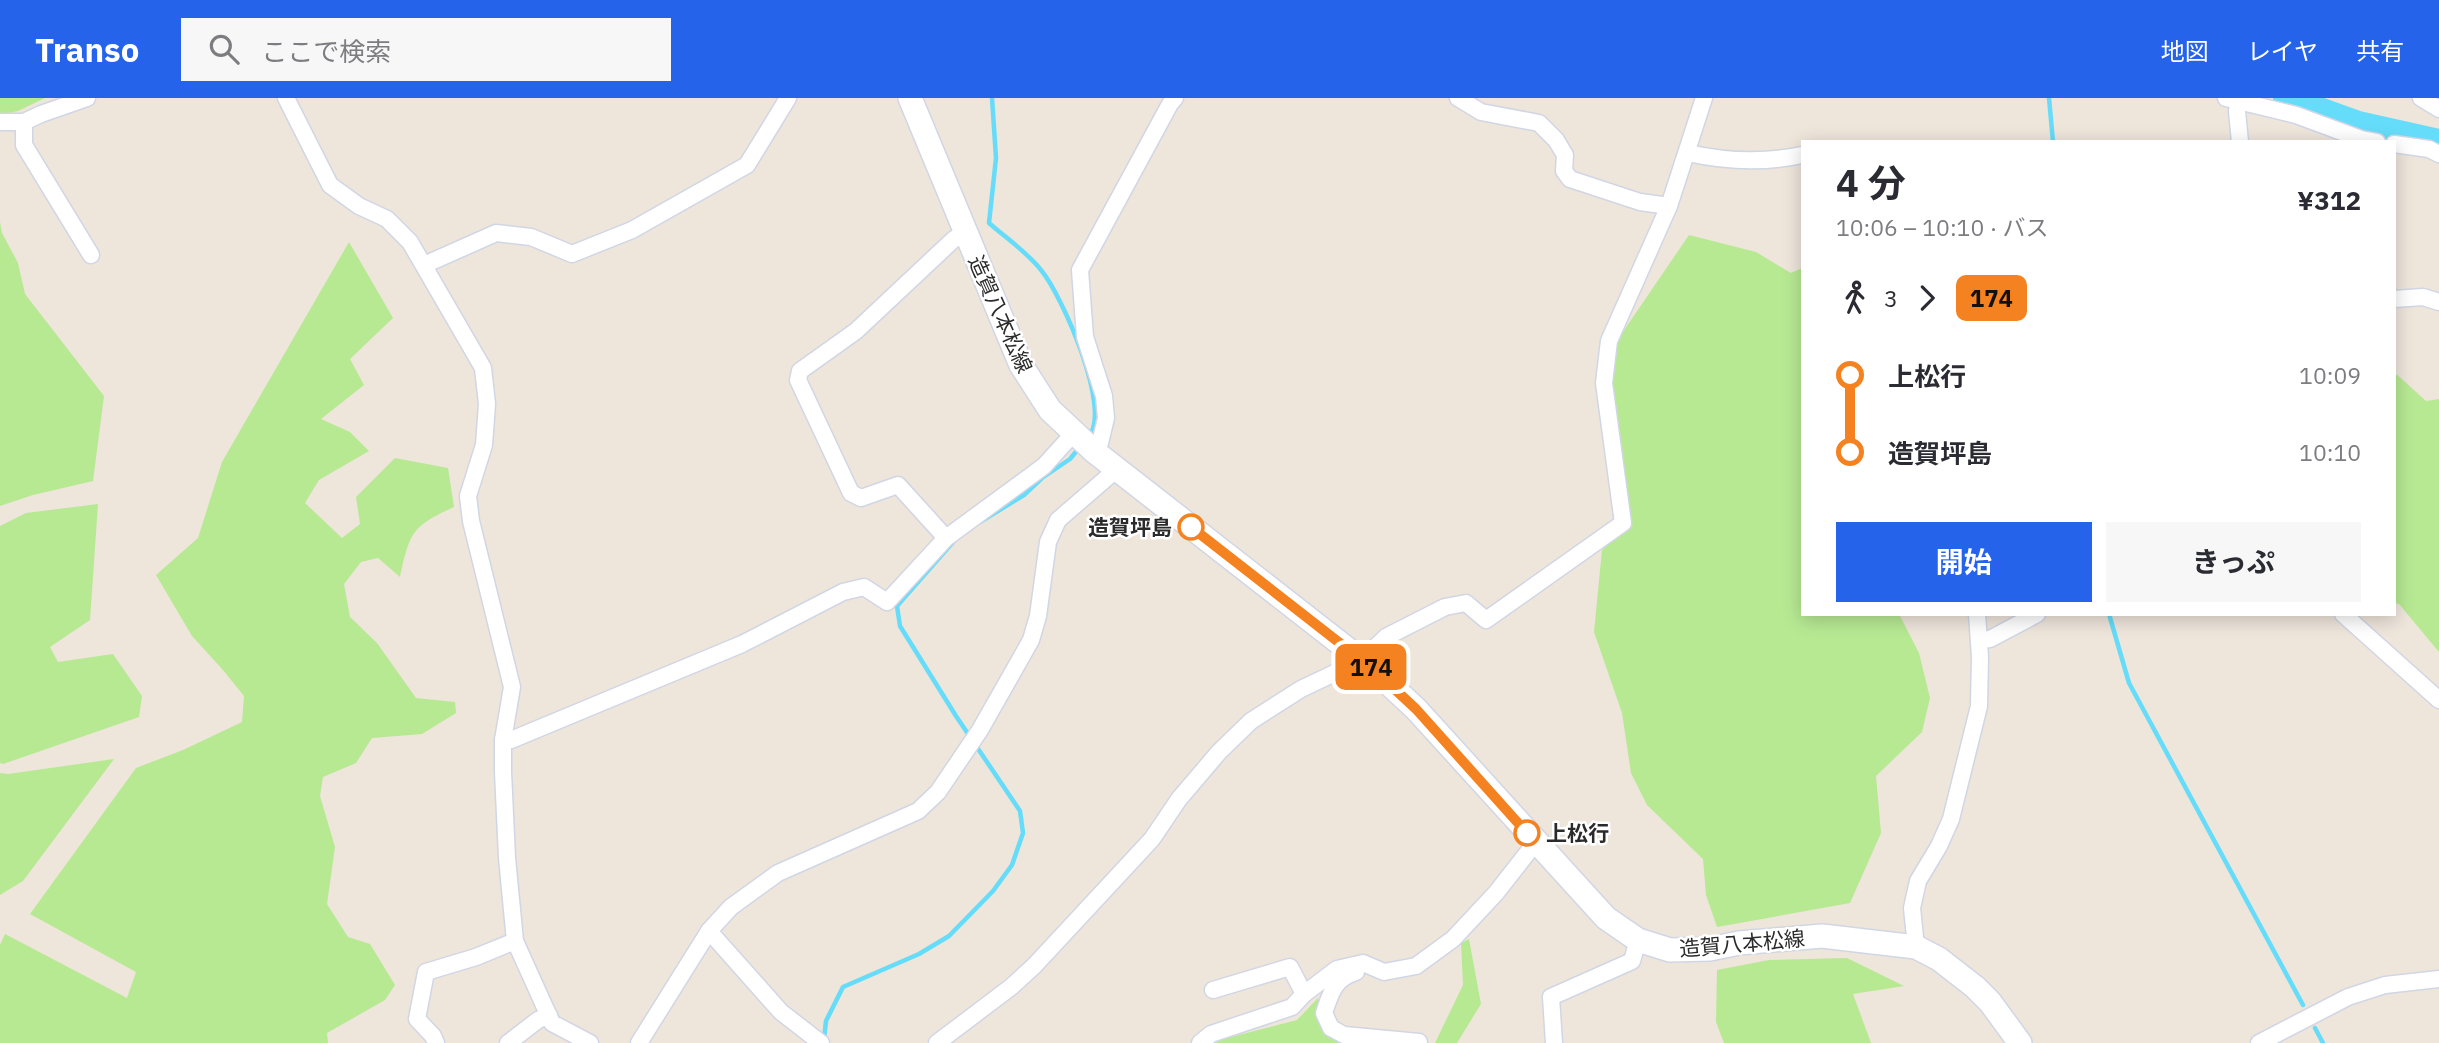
<!DOCTYPE html>
<html lang="ja">
<head>
<meta charset="utf-8">
<style>
	:root { --surface:#fff; --page:#f7f7f7; --text:#2b2b33; --muted:#7c7c81; --accent:#2563eb }
	body { margin:0; font-family:"IBM Plex Sans","Noto Sans JP",sans-serif; background:var(--page); color:var(--text); height:100vh; display:flex; flex-direction:column; font-size:26px; white-space:nowrap }
	* { box-sizing:border-box; margin:0 }
	p { font-size:23px; color:var(--muted) }
	.icon { flex:none; width:38px; height:38px; fill:none; stroke:currentColor; stroke-width:2; stroke-linecap:round; stroke-linejoin:round }
	.map { position:relative; flex:1; overflow:hidden }
	.drawer { position:absolute; left:1801px; top:42px; width:595px; height:476px; display:flex; flex-direction:column; background:var(--surface); border-radius:0px; box-shadow:0 4px 18px #0003 }
	.drawer>* { flex:none }
	.badge { padding:0 14px; border-radius:10px; font-size:24px; line-height:46px }
	.map>.badge { position:absolute; translate:-50% -50%; box-shadow:0 0 0 4px #fff }
	.legs { display:flex; align-items:center; gap:10px; height:77px; padding:0 35px; font-size:23px }
	.legs p { margin-inline-start:auto }
	.summary { display:flex; align-items:center; justify-content:space-between; height:119px; padding:0 35px }
	h1 { font-size:38px; font-weight:700; line-height:52px }
	.primary-button { display:flex; gap:14px; margin-top:auto; padding:14px 35px }
	.primary-button a { flex:1; height:80px; border-radius:0px; background:var(--accent); color:#fff; font-size:28px; font-weight:700; line-height:80px; text-align:center }
	.primary-button a+a { background:var(--page); color:var(--text) }
	ul { padding:0 35px; list-style:none }
	li { display:flex; align-items:center; gap:24px; height:77px; font-size:26px }
	li i { display:grid; place-items:center; width:10px; height:100%; margin:0 9px; background:currentColor }
	li i::after { content:''; width:18px; height:18px; margin:-9px; border:5px solid; border-radius:50%; background:var(--surface) }
	li p { margin-inline-start:auto }
	li:first-child i { background:linear-gradient(#0000 50%,currentColor 0) }
	li:last-child i { background:linear-gradient(currentColor 50%,#0000 0) }
	header { display:flex; align-items:center; gap:42px; box-sizing:border-box; height:98px; padding:0 35px; background:var(--accent); color:#fff }
	header strong { font-size:33px }
	nav { display:flex; gap:38px; margin-inline-start:auto; font-size:24px }
	.search { width:490px; height:63px; background:var(--page); display:flex; align-items:center; gap:18px; box-sizing:border-box; padding:0 24px; border-radius:0px; color:var(--muted); font-size:26px }
	.map>svg:first-child { display:block }
	.green { fill:#b7e993 }
	.lines { fill:none; stroke-linecap:round; stroke-linejoin:round }
	.stream { stroke:#65dcf9; stroke-width:4.5 }
	.river { stroke:#65dcf9; stroke-width:26 }
	.street-casing { stroke:#d1d6e5; stroke-width:19 }
	.secondary-casing { stroke:#d1d6e5; stroke-width:26 }
	.street { stroke:#fff; stroke-width:16 }
	.secondary { stroke:#fff; stroke-width:23 }
	.line-1-casing { stroke:#fff; stroke-width:16 }
	.line-1 { stroke:#f58220; stroke-width:10 }
	.stop-1-dot { fill:#fff; stroke:#f58220; stroke-width:3.5 }
	.labels { text-anchor:middle; dominant-baseline:central; stroke-width:5; stroke-linejoin:round; paint-order:stroke }
	.street-label { font-size:21px; fill:#2b2b2b; stroke:#fff }
	.stop-label { font-size:21px; font-weight:bold; fill:#2b2b2b; stroke:#fff; text-anchor:end }
</style>
</head>
<body>
<header>
<strong>Transo</strong>
<div class="search"><svg class="icon" aria-label="search" viewBox="0 0 24 24"><circle cx="10" cy="10" r="6"/><path d="M15 15l6 6"/></svg>ここで検索</div>
<nav><a>地図</a><a>レイヤ</a><a>共有</a></nav>
</header>
<div class="map">
<svg width="2439" height="945" viewBox="0 0 2439 945">
	<rect width="100%" height="100%" fill="#eee5db"/>
	<g class="green">
		<polygon points="0,0 45,0 18,13 0,17"/>
		<polygon points="0,124 2,135 18,165 25,196 104,298 93,383 33,397 0,408"/>
		<polygon points="1689,137 1756,154 1791,175 1802,170 1802,516 1899,516 1919,555 1930,600 1922,634 1876,678 1881,735 1850,805 1717,829 1706,797 1703,761 1647,707 1631,675 1622,615 1594,534 1602,452 1629,427 1609,286 1614,247"/>
		<path d="M349,144L393,220L350,261L364,287L321,321L350,334L369,353L319,382L305,405L342,440L360,426L356,399L395,360L448,370L454,409C412,428 410,434 400,479L378,460L361,464L344,486L350,519L377,545L416,600L455,604L456,615L422,636L372,640L356,665L323,679L320,698L335,749L327,806L348,839L370,846L395,887L385,902L327,935L328,945H0V847L5,836L127,900L136,874L30,816L136,670L183,652L242,624L244,598L223,572L192,538L156,477L198,440L222,364Z"/>
		<polygon points="2394,274 2426,303 2439,301 2439,554 2399,506 2394,505"/>
		<polygon points="98,406 90,522 50,549 58,564 113,556 142,598 139,619 3,666 0,665 0,428 26,415"/>
		<polygon points="114,661 23,783 0,797 0,675 8,676"/>
		<polygon points="1469,841 1481,906 1457,945 1435,945 1463,887 1461,845"/>
		<polygon points="1847,860 1904,888 1853,896 1871,945 1724,945 1716,924 1717,872 1769,862"/>
		<polygon points="1318,900 1320,928 1336,943 1351,945 1215,945 1219,942 1297,922"/>
	</g>
	<g class="lines">
		<g class="stream">
			<path d="M992,0L996,60L989,125C1006,140 1027,154 1041,172C1062,197 1112,311 1089,338"/>
			<polyline points="2049,0 2053,44"/>
			<polyline points="980,424 1024,397 1042,380 1070,361 1079,350"/>
			<polyline points="2109,516 2129,585 2303,907"/>
			<polyline points="2315,930 2323,945"/>
			<polyline points="824,941 826,923 843,889 919,856 949,838 993,793 1012,767 1023,735 1020,713 956,618 900,528 897,508 954,443"/>
		</g>
		<polyline class="river" points="2286,0 2358,26 2439,44"/>
		<g class="street-casing">
			<g id="street">
				<polyline points="286,0 330,87 359,108 387,121 410,144 483,270 487,306 484,347 468,398 471,423 512,589 503,642 503,674 507,760 515,843 552,925 590,945"/>
				<polyline points="1458,0 1481,14 1539,25 1556,42 1565,57 1564,73 1570,81 1640,104 1669,108"/>
				<polyline points="2226,0 2296,17 2361,41 2377,44"/>
				<polyline points="2421,0 2439,11"/>
				<polyline points="2239,4 2237,13 2240,44"/>
				<polyline points="0,24 24,24 41,16 87,0"/>
				<polyline points="24,24 24,47 91,157"/>
				<polyline points="2394,46 2429,51 2439,56"/>
				<path d="M1688,55C1724,63 1765,65 1802,57"/>
				<polyline points="424,167 496,135 531,139 572,156 632,132 747,67 788,0"/>
				<polyline points="2394,201 2423,199 2439,204"/>
				<polyline points="1095,354 1100,345 1106,320 1104,298 1085,239 1080,172 1170,6 1175,0"/>
				<polyline points="946,440 898,387 861,400 851,395 798,282 800,273 856,233 953,142 965,134"/>
				<polyline points="2343,516 2439,602"/>
				<polyline points="1979,542 1990,541 2037,516"/>
				<polyline points="503,642 511,642 742,546 843,494 864,489 887,504 946,440 1044,368 1073,336"/>
				<polyline points="709,833 781,914 821,945"/>
				<polyline points="1916,849 1912,810 1918,783 1939,748 1951,721 1979,608 1980,559 1977,516"/>
				<path d="M1356,874C1334,881 1331,894 1324,915L1331,930L1344,937L1419,944"/>
				<polyline points="1213,892 1290,869 1304,896"/>
				<polyline points="436,945 433,938 417,921 426,874 476,859 515,843"/>
				<polyline points="508,945 538,922 549,917"/>
				<polyline points="639,945 709,833 731,809 778,775 918,713 938,694 980,632 1031,542 1038,518 1048,444 1058,422 1117,371"/>
				<polyline points="937,945 1011,889 1034,868 1152,741 1179,701 1219,654 1251,623 1301,591 1362,562 1386,539 1445,509 1466,505 1486,522 1623,425 1604,285 1609,243 1669,108 1704,0"/>
				<polyline points="1200,945 1211,936 1292,909 1304,896 1337,871 1363,865 1384,874 1416,868 1453,841 1496,795 1536,744"/>
				<polyline points="1554,945 1551,899 1632,863 1638,842"/>
				<polyline points="2259,945 2348,899 2385,887 2439,881"/>
			</g>
		</g>
		<g class="secondary-casing">
			<polyline id="secondary" points="910,0 1021,267 1050,312 1095,354 1373,571 1416,611 1606,820 1638,842 1670,852 1710,851 1739,845 1822,838 1916,849 1939,861 1975,889 1990,904 2020,945"/>
		</g>
		<use href="#street" class="street"/>
		<use href="#secondary" class="secondary"/>
	</g>
	<g class="lines">
		<g class="line-1-casing">
			<polyline id="line-1" points="1191,429 1373,571 1416,611 1527,735"/>
		</g>
		<use href="#line-1" class="line-1"/>
	</g>
	<g class="stop-1-dot">
		<circle cx="1191" cy="429" r="12"/>
		<circle cx="1527" cy="735" r="12"/>
	</g>
	<g class="labels">
		<g class="street-label">
			<text transform="translate(1001 216) rotate(66)">造賀八本松線</text>
			<text transform="translate(1742 845) rotate(-5)">造賀八本松線</text>
		</g>
		<g class="stop-label">
			<text x="1172" y="429">造賀坪島</text>
			<text x="1546" y="735" text-anchor="start">上松行</text>
		</g>
	</g>
</svg>
<b class="badge" style="left:1371px;top:569px;background:#f58220;color:#111">174</b>
<section class="drawer">
<div class="summary"><div><h1>4 分</h1><p>10:06 – 10:10 · バス</p></div><b>¥312</b></div>
<div class="legs"><svg class="icon" aria-label="walk" viewBox="0 0 24 24"><circle cx="13" cy="4" r="2"/><path d="M13 8l-2 6 4 7M11 14l-3 7M7 12l3-4h3l4 4"/></svg>3<svg class="icon" aria-label="forward" viewBox="0 0 24 24"><path d="M9 5l7 7-7 7"/></svg><b class="badge" style="background:#f58220;color:#111">174</b></div>
<ul>
<li><i style="color:#f58220"></i><b>上松行</b><p>10:09</p></li>
<li><i style="color:#f58220"></i><b>造賀坪島</b><p>10:10</p></li>
</ul>
<div class="primary-button"><a>開始</a><a>きっぷ</a></div>
</section>
</div>
</body>
</html>
